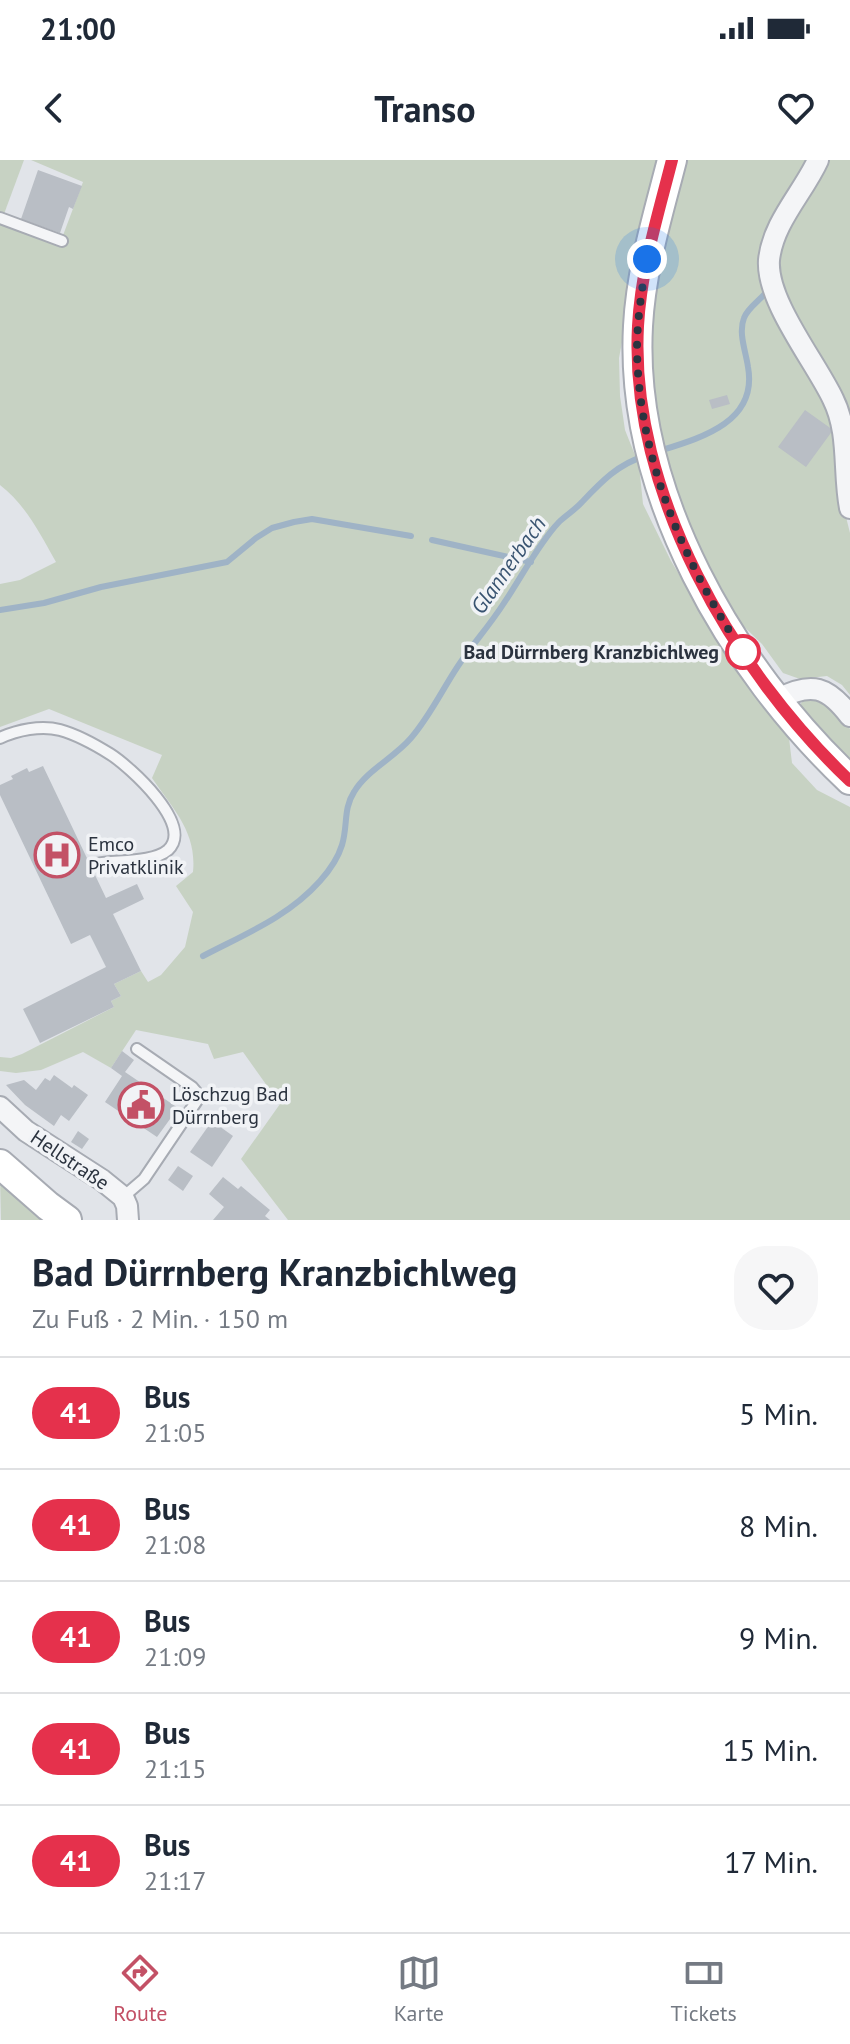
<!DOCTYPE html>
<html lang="de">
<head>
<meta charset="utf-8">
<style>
	:root { --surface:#fff; --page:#f6f6f7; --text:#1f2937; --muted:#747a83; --line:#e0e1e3; --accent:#c35166 }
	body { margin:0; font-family:"PT Sans",sans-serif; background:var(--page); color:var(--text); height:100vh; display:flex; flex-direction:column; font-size:30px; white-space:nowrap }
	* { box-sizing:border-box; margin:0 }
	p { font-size:26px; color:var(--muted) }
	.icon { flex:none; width:44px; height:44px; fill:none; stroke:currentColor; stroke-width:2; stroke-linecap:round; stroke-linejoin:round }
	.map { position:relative; height:1060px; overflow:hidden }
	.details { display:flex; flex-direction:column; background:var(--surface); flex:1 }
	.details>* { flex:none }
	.badge { padding:0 16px; border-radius:26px; font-size:28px; line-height:52px }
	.you { position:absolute; width:40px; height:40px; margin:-20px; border:6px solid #fff; border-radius:50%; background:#1a73e8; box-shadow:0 0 0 12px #1a73e833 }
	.map>.badge { position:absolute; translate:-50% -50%; box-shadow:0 0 0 4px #fff }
	.round { display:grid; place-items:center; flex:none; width:84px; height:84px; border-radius:32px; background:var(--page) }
	.head { display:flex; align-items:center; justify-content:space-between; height:136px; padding:0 32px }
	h1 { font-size:38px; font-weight:700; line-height:60px }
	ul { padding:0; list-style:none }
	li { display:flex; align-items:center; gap:24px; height:112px; padding:0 32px; border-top:2px solid var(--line) }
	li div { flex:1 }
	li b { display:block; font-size:30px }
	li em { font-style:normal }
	li .badge { min-width:88px; font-weight:700; text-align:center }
	.status { display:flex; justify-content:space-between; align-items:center; height:56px; padding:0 40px; background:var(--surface); direction:ltr }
	.status svg { height:22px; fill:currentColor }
	header { display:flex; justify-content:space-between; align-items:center; height:104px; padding:0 32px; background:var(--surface); font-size:36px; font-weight:700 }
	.dock { display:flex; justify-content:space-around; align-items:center; height:112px; border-top:2px solid var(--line); background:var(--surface); font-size:22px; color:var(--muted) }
	.dock a { display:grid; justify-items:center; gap:4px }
	.dock .on { color:var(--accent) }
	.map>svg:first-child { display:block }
	.green { fill:#c7d2c3 }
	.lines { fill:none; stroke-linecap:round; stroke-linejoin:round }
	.stream { stroke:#9fb3c6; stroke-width:6 }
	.building { fill:#b9bec5 }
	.service-casing { stroke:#a7abb3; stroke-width:14 }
	.minor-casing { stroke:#a7abb3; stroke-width:24 }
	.secondary-casing { stroke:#a7abb3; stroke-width:32 }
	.service { stroke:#f4f5f7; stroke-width:10 }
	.minor { stroke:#f4f5f7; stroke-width:20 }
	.secondary { stroke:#fff; stroke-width:28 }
	.line-casing { stroke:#fff; stroke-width:18 }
	.line { stroke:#e5314c; stroke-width:12 }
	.walk { stroke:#2b333f; stroke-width:8; stroke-dasharray:0 14.4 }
	.stop-dot { fill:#fff; stroke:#e5314c; stroke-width:4 }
	.labels { text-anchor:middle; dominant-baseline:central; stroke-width:7; stroke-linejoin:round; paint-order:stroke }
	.stop-label { font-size:20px; font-weight:bold; fill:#2b333f; stroke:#f1f3f6; text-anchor:end }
	.poi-label { font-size:20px; fill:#2b333f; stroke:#f1f3f6; text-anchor:start }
	.street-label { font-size:20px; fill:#2b333f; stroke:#f1f3f6 }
	.water-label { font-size:22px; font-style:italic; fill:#385370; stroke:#f1f3f6 }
</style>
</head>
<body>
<div class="status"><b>21:00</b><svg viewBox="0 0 49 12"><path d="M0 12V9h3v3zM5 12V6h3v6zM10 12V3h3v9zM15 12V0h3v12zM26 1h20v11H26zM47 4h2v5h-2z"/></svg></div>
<header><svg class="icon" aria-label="back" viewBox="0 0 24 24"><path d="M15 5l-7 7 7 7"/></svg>Transo<svg class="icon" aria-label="heart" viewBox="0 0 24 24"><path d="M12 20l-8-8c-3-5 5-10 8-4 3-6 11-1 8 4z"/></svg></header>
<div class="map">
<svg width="850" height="1060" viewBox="0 0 850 1060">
	<rect width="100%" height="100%" fill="#e1e4e9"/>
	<g class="green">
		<polygon points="0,0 24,0 4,54 0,53"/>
		<path d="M31,0H660L630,139L619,198L620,236L625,270L639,305L643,344L671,401L740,515L789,578L792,603L817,630L850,647V1060H288L241,999L280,944L243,892L214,899L208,884L136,870L111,908L83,892L41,910L16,913L0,911V897L11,898L22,894L114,847L111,841L121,836L114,824L141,811L148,822L161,815L185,787L193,752L176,726L193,712C197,672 173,649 152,618L162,595L49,549L0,567V424L20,420L56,402C40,374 26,345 0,325V63L59,86L83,22Z"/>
		<polygon points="681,0 810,0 774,99 822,0 850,0 850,293 837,266 845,353 850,373 850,535 842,525 827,516 800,519 783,513 762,484 733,456 719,438 687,362 662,289 655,253 648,174 652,120"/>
		<polygon points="810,538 829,544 850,569 850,607 800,545 804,539"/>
		<polygon points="0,1016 52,1060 1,1060"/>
	</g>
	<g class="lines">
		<g class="stream">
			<path d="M659,291C701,278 758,262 748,207C746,192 738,173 744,158C748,147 761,140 768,130"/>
			<polyline points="432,380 531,402"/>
			<polyline points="0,450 44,443 101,427 227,402 256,378 272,368 294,362 312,359 411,376"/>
			<path d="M203,796C245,774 288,757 320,721C329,711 338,698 342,685C348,666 343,649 354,632C367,610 394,598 411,578C430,556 442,530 458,506C472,485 490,465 504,443C521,418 539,383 559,362C566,355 575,350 582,342C601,322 618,304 645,296"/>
		</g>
	</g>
	<g class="building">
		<polygon points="38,10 82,26 73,49 69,47 60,73 21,59"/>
		<polygon points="727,235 730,244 712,249 709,240"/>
		<polygon points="805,250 833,270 806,307 778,287"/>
		<polygon points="43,606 106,738 137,724 144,739 113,754 141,811 114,824 121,836 111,841 114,847 40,883 23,849 106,807 90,775 71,784 0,635 0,625 13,619 11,616 27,608 29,612"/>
		<polygon points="122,891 134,900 125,912 178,948 157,977 105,942 122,916 111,908"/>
		<polygon points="54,915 72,928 74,925 88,935 69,961 61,955 54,966 25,945 6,925 24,920 36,930 45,918 50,921"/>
		<polygon points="212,961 233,976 212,1007 190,992"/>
		<polygon points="78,971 89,979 82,989 71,982"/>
		<polygon points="178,1006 193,1016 183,1031 168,1020"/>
		<polygon points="223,1017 238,1029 241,1026 270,1050 265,1056 270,1060 213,1060 224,1047 209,1034"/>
	</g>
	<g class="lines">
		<g class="service-casing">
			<g id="service">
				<polyline points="0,58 62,81"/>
				<path d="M0,578C17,570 41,565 60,570C78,575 94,584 110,594C129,606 195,665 168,690C153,703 116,700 96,704"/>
				<polyline points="123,1037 144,1019 198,939 197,933 192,927 137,889"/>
			</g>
		</g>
		<g class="minor-casing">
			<g id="minor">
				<path d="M818,0C803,33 773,62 769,100C766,141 815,201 833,239C850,273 843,312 850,348"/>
				<path d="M778,539C812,521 828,527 850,556"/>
				<polyline points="0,947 26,971 102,1020 123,1037 127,1046 128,1060"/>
			</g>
		</g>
		<g class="secondary-casing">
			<g id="secondary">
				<path d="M672,0C658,55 641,109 638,166C629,333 732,509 850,620"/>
				<polyline points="0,1004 48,1046 67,1060"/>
			</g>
		</g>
		<use href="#service" class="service"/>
		<use href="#minor" class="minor"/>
		<use href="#secondary" class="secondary"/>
	</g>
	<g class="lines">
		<g class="line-casing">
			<path id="line" d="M672,0C658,55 641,109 638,166C629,332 733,510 850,621"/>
		</g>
		<use href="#line" class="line"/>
		<path class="walk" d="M647,99C642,129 637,159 637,190C639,302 685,405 746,497L743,492"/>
	</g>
	<defs>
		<g id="hospital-ring" transform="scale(2.3)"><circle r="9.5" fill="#f1f3f6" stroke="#c35166" stroke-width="1.5"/><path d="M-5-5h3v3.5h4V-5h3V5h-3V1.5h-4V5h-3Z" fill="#c35166"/></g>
		<g id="civic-ring" transform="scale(2.3)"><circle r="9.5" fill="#f1f3f6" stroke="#c35166" stroke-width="1.5"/><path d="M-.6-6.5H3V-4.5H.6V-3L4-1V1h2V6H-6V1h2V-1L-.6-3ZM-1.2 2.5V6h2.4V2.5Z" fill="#c35166"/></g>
	</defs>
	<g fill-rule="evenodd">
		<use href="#hospital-ring" x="57" y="695"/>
		<use href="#civic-ring" x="141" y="945"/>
	</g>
	<circle class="stop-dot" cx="743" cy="492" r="16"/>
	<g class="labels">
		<g class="stop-label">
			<text x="719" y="492">Bad Dürrnberg Kranzbichlweg</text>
		</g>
		<g class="poi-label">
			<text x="88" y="684">Emco<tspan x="88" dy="23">Privatklinik</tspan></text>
			<text x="172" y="934">Löschzug Bad<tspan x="172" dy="23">Dürrnberg</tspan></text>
		</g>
		<g class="street-label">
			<text transform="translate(70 1000) rotate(34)">Hellstraße</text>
		</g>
		<g class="water-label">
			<text transform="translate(508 405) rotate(-55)">Glannerbach</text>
		</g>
	</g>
</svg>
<div class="you" style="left:647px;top:99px"></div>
</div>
<section class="details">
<div class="head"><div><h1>Bad Dürrnberg Kranzbichlweg</h1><p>Zu Fuß · 2 Min. · 150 m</p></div><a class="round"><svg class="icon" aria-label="heart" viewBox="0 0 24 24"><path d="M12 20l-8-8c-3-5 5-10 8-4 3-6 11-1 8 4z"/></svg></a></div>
<ul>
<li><span class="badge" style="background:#e5314c;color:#fff">41</span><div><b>Bus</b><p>21:05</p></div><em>5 Min.</em></li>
<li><span class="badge" style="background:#e5314c;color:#fff">41</span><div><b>Bus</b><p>21:08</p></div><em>8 Min.</em></li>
<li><span class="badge" style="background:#e5314c;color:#fff">41</span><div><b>Bus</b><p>21:09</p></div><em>9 Min.</em></li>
<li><span class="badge" style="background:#e5314c;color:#fff">41</span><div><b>Bus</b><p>21:15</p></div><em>15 Min.</em></li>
<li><span class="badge" style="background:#e5314c;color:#fff">41</span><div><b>Bus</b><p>21:17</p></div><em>17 Min.</em></li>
</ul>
</section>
<nav class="dock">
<a class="on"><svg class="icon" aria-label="directions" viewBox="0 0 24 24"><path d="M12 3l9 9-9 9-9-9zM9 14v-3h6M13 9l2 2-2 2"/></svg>Route</a>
<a><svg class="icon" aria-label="map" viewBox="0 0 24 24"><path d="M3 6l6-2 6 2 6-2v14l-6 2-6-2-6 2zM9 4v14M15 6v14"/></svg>Karte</a>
<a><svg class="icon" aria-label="tickets" viewBox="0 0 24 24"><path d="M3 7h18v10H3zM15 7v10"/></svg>Tickets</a>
</nav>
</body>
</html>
